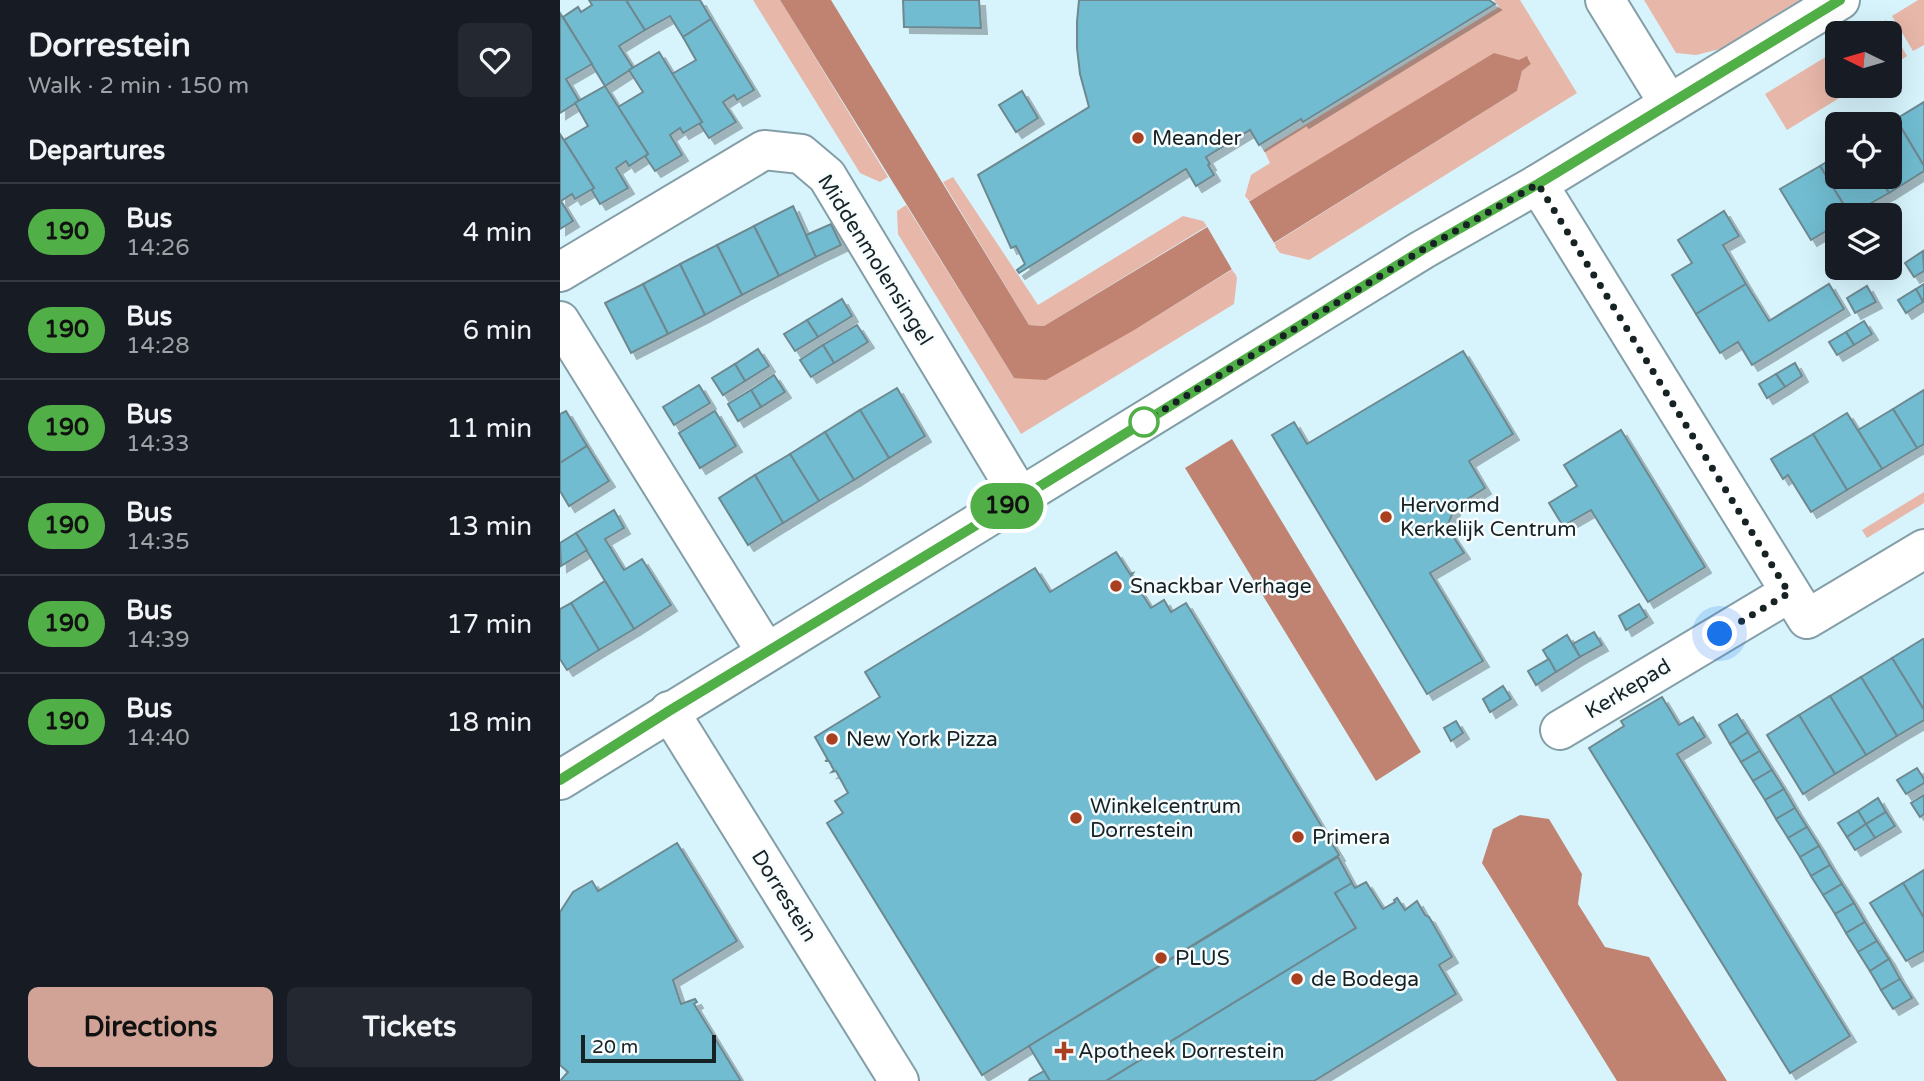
<!DOCTYPE html>
<html lang="en">
<head>
<meta charset="utf-8">
<style>
	:root { --surface:#171b24; --page:#242831; --text:#f1f3f6; --muted:#9ea1a6; --line:#363941; --accent:#d1a396 }
	body { margin:0; font-family:"Varela Round",sans-serif; background:var(--page); color:var(--text); height:100vh; display:flex; flex-direction:column; font-size:26px; white-space:nowrap }
	* { box-sizing:border-box; margin:0 }
	p { font-size:23px; color:var(--muted) }
	.icon { flex:none; width:38px; height:38px; fill:none; stroke:currentColor; stroke-width:2; stroke-linecap:round; stroke-linejoin:round }
	.map { position:relative; flex:1; overflow:hidden }
	.details { display:flex; flex-direction:column; background:var(--surface); width:560px }
	.details>* { flex:none }
	.badge { padding:0 14px; border-radius:23px; font-size:24px; line-height:46px }
	.needle { width:46px; rotate:275deg }
	.controls { position:absolute; left:1265px; top:21px; display:grid; gap:14px }
	.controls a { display:grid; place-items:center; width:77px; height:77px; border-radius:10px; background:var(--surface); box-shadow:0 7px 28px #0002; font-size:35px }
	.scale { position:absolute; left:21px; bottom:18px; width:135px; box-sizing:border-box; padding-left:7px; border:4px solid #172225; border-top:0; font-size:19px; line-height:24px; white-space:nowrap; color:#172225; -webkit-text-stroke:5px #f7fdfe; paint-order:stroke }
	.you { position:absolute; width:35px; height:35px; margin:-18px; border:5px solid #fff; border-radius:50%; background:#1a73e8; box-shadow:0 0 0 10px #1a73e833 }
	.map>.badge { position:absolute; translate:-50% -50%; box-shadow:0 0 0 4px #fff }
	h2 { padding:0 28px; font-size:26px; line-height:63px }
	.round { display:grid; place-items:center; flex:none; width:74px; height:74px; border-radius:10px; background:var(--page) }
	.overview { display:flex; align-items:center; justify-content:space-between; height:119px; padding:0 28px }
	h1 { font-size:33px; font-weight:800; line-height:52px }
	.action { display:flex; gap:14px; margin-top:auto; padding:14px 28px }
	.action a { flex:1; height:80px; border-radius:10px; background:var(--accent); color:#111; font-size:28px; font-weight:800; line-height:80px; text-align:center }
	.action a+a { background:var(--page); color:var(--text) }
	ul { padding:0; list-style:none }
	li { display:flex; align-items:center; gap:21px; height:98px; padding:0 28px; border-top:2px solid var(--line) }
	li div { flex:1 }
	li b { display:block; font-size:26px }
	li em { font-style:normal }
	li .badge { min-width:77px; font-weight:700; text-align:center }
	main { display:flex; flex:1; min-height:0 }
	.map>svg:first-child { display:block }
	.green { fill:#e7b7a9 }
	.water { fill:#c08371 }
	.pier { fill:#d7f4fd }
	.building { fill:#71bcd1; stroke:#6e8890; stroke-width:2; filter:url(#shadow) }
	.lines { fill:none; stroke-linecap:round; stroke-linejoin:round }
	.minor-casing { stroke:#849ea7; stroke-width:42 }
	.minor { stroke:#fff; stroke-width:38 }
	.line-casing { stroke:#fff; stroke-width:16 }
	.line { stroke:#50af46; stroke-width:10 }
	.walk { stroke:#172225; stroke-width:7; stroke-dasharray:0 12.6 }
	.poi-dot { fill:#a94121; stroke:#f7fdfe; stroke-width:2.5 }
	.stop-dot { fill:#fff; stroke:#50af46; stroke-width:3.5 }
	.labels { text-anchor:middle; dominant-baseline:central; stroke-width:5; stroke-linejoin:round; paint-order:stroke }
	.poi-label { font-size:21px; fill:#172225; stroke:#f7fdfe; text-anchor:start }
	.street-label { font-size:21px; fill:#172225; stroke:#f7fdfe }
</style>
</head>
<body>
<main>
<section class="details">
<div class="overview"><div><h1>Dorrestein</h1><p>Walk · 2 min · 150 m</p></div><a class="round"><svg class="icon" aria-label="heart" viewBox="0 0 24 24"><path d="M12 20l-8-8c-3-5 5-10 8-4 3-6 11-1 8 4z"/></svg></a></div>
<h2>Departures</h2>
<ul>
<li><span class="badge" style="background:#50af46;color:#111">190</span><div><b>Bus</b><p>14:26</p></div><em>4 min</em></li>
<li><span class="badge" style="background:#50af46;color:#111">190</span><div><b>Bus</b><p>14:28</p></div><em>6 min</em></li>
<li><span class="badge" style="background:#50af46;color:#111">190</span><div><b>Bus</b><p>14:33</p></div><em>11 min</em></li>
<li><span class="badge" style="background:#50af46;color:#111">190</span><div><b>Bus</b><p>14:35</p></div><em>13 min</em></li>
<li><span class="badge" style="background:#50af46;color:#111">190</span><div><b>Bus</b><p>14:39</p></div><em>17 min</em></li>
<li><span class="badge" style="background:#50af46;color:#111">190</span><div><b>Bus</b><p>14:40</p></div><em>18 min</em></li>
</ul>
<div class="action"><a>Directions</a><a>Tickets</a></div>
</section>
<div class="map">
<svg width="1364" height="1081" viewBox="0 0 1364 1081">
	<defs>
		<filter id="shadow"><feDropShadow dx="6" dy="6" stdDeviation="0" flood-color="#0004"/></filter>
	</defs>
	<rect width="100%" height="100%" fill="#d7f4fd"/>
	<g class="green">
		<polygon points="193,0 220,0 328,177 320,182 300,173"/>
		<polygon points="934,0 960,0 1017,93 749,260 720,253 713,244 957,91 962,71 971,64 968,57 689,201 685,196 691,175 710,163 704,150 939,7"/>
		<polygon points="1084,0 1240,0 1160,49 1136,55 1116,53"/>
		<polygon points="1358,0 1364,0 1364,45 1353,51 1332,16"/>
		<polygon points="1326,20 1347,56 1330,67 1330,33 1304,33"/>
		<polygon points="1277,50 1278,86 1299,86 1227,130 1205,94"/>
		<polygon points="393,177 478,305 623,216 643,221 647,226 484,326 469,325 383,182"/>
		<polygon points="346,205 454,378 576,329 673,269 677,278 674,304 461,434 338,234 337,211"/>
		<polygon points="1364,492 1364,503 1307,538 1302,530"/>
	</g>
	<g class="water">
		<polygon points="220,0 271,0 469,325 484,326 934,53 959,60 967,56 971,64 962,71 957,91 576,329 486,380 454,378"/>
		<polygon points="672,439 861,752 816,781 625,468"/>
		<polygon points="960,815 989,819 1022,874 1018,904 1045,947 1089,957 1167,1081 1057,1081 922,863 933,829"/>
	</g>
	<polygon class="pier" points="687,198 716,246 674,273 645,223"/>
	<g class="building">
		<polygon points="29,0 66,0 85,30 59,46 73,68 45,86 3,17 18,7 21,12 32,5"/>
		<polygon points="66,0 140,0 151,19 123,37 110,16 85,30"/>
		<polygon points="343,0 419,0 421,28 344,27"/>
		<polygon points="519,0 929,0 935,4 743,122 741,119 699,145 690,130 646,157 650,164 648,165 654,175 636,186 626,169 459,273 457,270 465,264 456,246 451,248 418,175 529,107 520,74 517,48 517,22"/>
		<polygon points="0,13 32,64 6,79 19,101 0,113"/>
		<polygon points="151,19 194,90 177,100 174,95 163,102 176,122 149,138 139,123 142,122 112,74 136,60 123,37"/>
		<polygon points="99,52 142,122 123,133 120,128 110,135 122,155 95,171 85,156 88,154 58,107 83,92 69,70"/>
		<polygon points="45,86 88,154 69,166 66,161 56,168 68,188 40,204 31,189 34,188 4,140 28,126 15,103"/>
		<polygon points="462,91 478,118 456,132 439,105"/>
		<polygon points="1364,102 1364,166 1336,119"/>
		<polygon points="1336,119 1364,166 1364,171 1329,193 1319,177 1330,177 1330,124 1328,124"/>
		<polygon points="0,134 34,188 15,199 12,194 1,201 13,221 0,229"/>
		<polygon points="1278,155 1278,177 1319,177 1329,193 1290,215 1260,166"/>
		<polygon points="1260,166 1290,215 1278,215 1278,224 1251,240 1220,189"/>
		<polygon points="233,206 256,257 219,276 194,226"/>
		<polygon points="1164,211 1179,236 1163,245 1186,284 1136,314 1112,275 1132,263 1118,240"/>
		<polygon points="271,224 281,245 256,257 246,235"/>
		<polygon points="194,226 219,276 182,295 157,245"/>
		<polygon points="157,245 182,295 145,315 120,264"/>
		<polygon points="1363,251 1364,271 1354,277 1345,263"/>
		<polygon points="120,264 145,315 108,334 83,284"/>
		<polygon points="83,284 108,334 71,353 45,303"/>
		<polygon points="1186,284 1209,321 1269,284 1284,309 1192,365 1178,342 1160,353 1136,314"/>
		<polygon points="1364,284 1364,302 1363,302 1356,289"/>
		<polygon points="1307,286 1316,302 1295,313 1287,298"/>
		<polygon points="1356,289 1363,302 1346,313 1338,300"/>
		<polygon points="282,299 292,316 258,337 247,320"/>
		<polygon points="247,320 258,337 235,351 224,334"/>
		<polygon points="1304,321 1312,334 1294,345 1286,332"/>
		<polygon points="297,325 308,342 274,363 263,345"/>
		<polygon points="1286,332 1294,345 1277,355 1269,342"/>
		<polygon points="263,345 274,363 251,377 240,360"/>
		<polygon points="198,349 209,366 185,381 175,364"/>
		<polygon points="903,351 953,434 909,461 925,488 895,507 887,527 904,553 870,573 923,661 867,694 712,435 734,422 747,444"/>
		<polygon points="1235,363 1242,376 1225,387 1216,374"/>
		<polygon points="175,364 185,381 163,395 152,378"/>
		<polygon points="1216,374 1225,387 1207,398 1199,384"/>
		<polygon points="214,375 225,392 201,407 191,390"/>
		<polygon points="139,385 150,403 114,425 103,407"/>
		<polygon points="337,388 365,436 329,458 300,410"/>
		<polygon points="191,390 201,407 178,421 168,404"/>
		<polygon points="1364,390 1364,444 1357,448 1333,409"/>
		<polygon points="1333,409 1357,448 1322,469 1298,430"/>
		<polygon points="300,410 329,458 294,480 265,432"/>
		<polygon points="6,411 27,446 0,463 0,414"/>
		<polygon points="155,411 176,446 140,468 119,433"/>
		<polygon points="1287,413 1322,469 1287,490 1253,434"/>
		<polygon points="1061,430 1145,567 1088,602 1031,510 1003,526 989,503 1017,486 1004,465"/>
		<polygon points="265,432 294,480 259,501 230,454"/>
		<polygon points="1253,434 1287,490 1251,512 1228,475 1223,479 1211,459"/>
		<polygon points="27,446 49,481 9,506 0,491 0,463"/>
		<polygon points="230,454 259,501 223,523 195,475"/>
		<polygon points="195,475 223,523 188,545 159,498"/>
		<polygon points="54,510 64,528 45,539 64,570 82,559 111,605 74,629 16,533"/>
		<polygon points="16,533 27,550 1,566 0,543"/>
		<polygon points="556,552 570,574 573,573 571,576 577,585 580,583 577,586 591,608 604,600 611,612 626,603 779,855 422,1075 267,823 283,813 275,801 288,793 276,771 272,772 274,770 269,761 265,761 268,760 255,737 320,697 305,672 475,568 490,592"/>
		<polygon points="45,581 74,629 39,650 11,603"/>
		<polygon points="11,603 39,650 7,670 0,659 0,609"/>
		<polygon points="1079,604 1087,617 1066,630 1059,616"/>
		<polygon points="1034,632 1042,645 1020,657 1013,644"/>
		<polygon points="1007,635 1020,657 996,672 983,650"/>
		<polygon points="1363,639 1364,640 1364,710 1332,658"/>
		<polygon points="1332,658 1364,710 1364,720 1337,736 1301,677"/>
		<polygon points="989,659 996,672 976,685 968,671"/>
		<polygon points="1301,677 1337,736 1306,755 1270,696"/>
		<polygon points="943,686 951,699 930,712 923,699"/>
		<polygon points="1270,696 1306,755 1275,774 1239,715"/>
		<polygon points="1102,697 1119,725 1133,717 1145,737 1117,754 1290,1036 1230,1073 1029,748 1064,726 1061,721"/>
		<polygon points="1177,714 1188,732 1170,744 1159,725"/>
		<polygon points="1239,715 1275,774 1243,794 1207,735"/>
		<polygon points="896,721 903,733 891,741 884,728"/>
		<polygon points="1188,732 1200,751 1181,762 1170,744"/>
		<polygon points="1200,751 1212,770 1193,781 1181,762"/>
		<polygon points="1357,768 1364,779 1364,783 1346,794 1337,780"/>
		<polygon points="1212,770 1224,789 1205,800 1193,781"/>
		<polygon points="1224,789 1235,808 1216,819 1205,800"/>
		<polygon points="1364,795 1364,814 1360,817 1351,803"/>
		<polygon points="1318,798 1326,812 1306,824 1298,811"/>
		<polygon points="1235,808 1247,827 1228,838 1216,819"/>
		<polygon points="1298,811 1306,824 1287,837 1278,823"/>
		<polygon points="1326,812 1335,826 1315,838 1306,824"/>
		<polygon points="1306,824 1315,838 1295,850 1287,837"/>
		<polygon points="1247,827 1259,846 1240,857 1228,838"/>
		<polygon points="117,843 177,941 113,980 121,1004 135,999 137,1002 134,1004 181,1081 0,1081 8,1072 0,1065 0,912 13,892 32,881 38,891"/>
		<polygon points="1259,846 1270,865 1251,876 1240,857"/>
		<polygon points="778,857 792,883 775,893 796,928 546,1081 490,1081 469,1046"/>
		<polygon points="1270,865 1282,884 1263,895 1251,876"/>
		<polygon points="1364,870 1364,918 1343,883"/>
		<polygon points="806,882 823,909 835,902 834,900 837,898 845,910 857,901 865,915 869,917 892,957 879,965 896,994 754,1081 546,1081 796,928 775,893 792,883 795,888"/>
		<polygon points="1343,883 1364,918 1364,951 1346,961 1310,903"/>
		<polygon points="1282,884 1294,903 1275,914 1263,895"/>
		<polygon points="1294,903 1305,922 1286,933 1275,914"/>
		<polygon points="1305,922 1317,941 1298,952 1286,933"/>
		<polygon points="1317,941 1329,959 1310,971 1298,952"/>
		<polygon points="1329,959 1340,979 1321,990 1310,971"/>
		<polygon points="1340,979 1352,998 1333,1009 1321,990"/>
		<polygon points="484,1071 490,1081 469,1081 470,1079"/>
	</g>
	<g class="lines">
		<g class="minor-casing">
			<g id="minor">
				<polyline points="1045,0 1109,104"/>
				<polyline points="978,184 1247,619 1364,549"/>
				<polyline points="0,272 204,150 241,154 267,176 461,498"/>
				<polyline points="0,321 206,652"/>
				<polyline points="109,711 339,1081"/>
				<polyline points="1000,730 1229,593"/>
				<polyline points="0,780 862,250 978,184 1280,0"/>
			</g>
		</g>
		<use href="#minor" class="minor"/>
	</g>
	<g class="lines">
		<g class="line-casing">
			<polyline id="line" points="0,780 109,711 461,498 862,250 978,184 1280,0"/>
		</g>
		<use href="#line" class="line"/>
		<polyline class="walk" points="584,422 862,250 978,184 1229,593 1160,634"/>
	</g>
	<g class="poi-dot">
		<circle cx="578" cy="138" r="7"/>
		<circle cx="826" cy="517" r="7"/>
		<circle cx="556" cy="586" r="7"/>
		<circle cx="272" cy="739" r="7"/>
		<circle cx="516" cy="818" r="7"/>
		<circle cx="738" cy="837" r="7"/>
		<circle cx="601" cy="958" r="7"/>
		<circle cx="737" cy="979" r="7"/>
		<path d="M500.5 1040.5h7v7h7v7h-7v7h-7v-7h-7v-7h7z"/>
	</g>
	<circle class="stop-dot" cx="584" cy="422" r="14"/>
	<g class="labels">
		<g class="poi-label">
			<text x="592" y="138">Meander</text>
			<text x="840" y="505">Hervormd<tspan x="840" dy="24">Kerkelijk Centrum</tspan></text>
			<text x="570" y="586">Snackbar Verhage</text>
			<text x="286" y="739">New York Pizza</text>
			<text x="530" y="806">Winkelcentrum<tspan x="530" dy="24">Dorrestein</tspan></text>
			<text x="752" y="837">Primera</text>
			<text x="615" y="958">PLUS</text>
			<text x="751" y="979">de Bodega</text>
			<text x="518" y="1051">Apotheek Dorrestein</text>
		</g>
		<g class="street-label">
			<text transform="translate(315 260) rotate(58)">Middenmolensingel</text>
			<text transform="translate(1068 689) rotate(-31)">Kerkepad</text>
			<text transform="translate(224 896) rotate(58)">Dorrestein</text>
		</g>
	</g>
</svg>
<div class="controls">
<a><svg class="needle" viewBox="-14 -14 28 28"><path d="M0-13l5 13h-10z" fill="#e53935"/><path d="M0 13l5-13h-10z" fill="#9ea1a6"/></svg></a>
<a><svg class="icon" aria-label="locate" viewBox="0 0 24 24"><circle cx="12" cy="12" r="6"/><path d="M12 2v4M12 18v4M2 12h4M18 12h4"/></svg></a>
<a><svg class="icon" aria-label="layers" viewBox="0 0 24 24"><path d="M12 4l9 5-9 5-9-5zM3 14l9 5 9-5"/></svg></a>
</div>
<div class="scale">20 m</div>
<div class="you" style="left:1160px;top:634px"></div>
<b class="badge" style="left:447px;top:506px;background:#50af46;color:#111">190</b>
</div>
</main>
</body>
</html>
